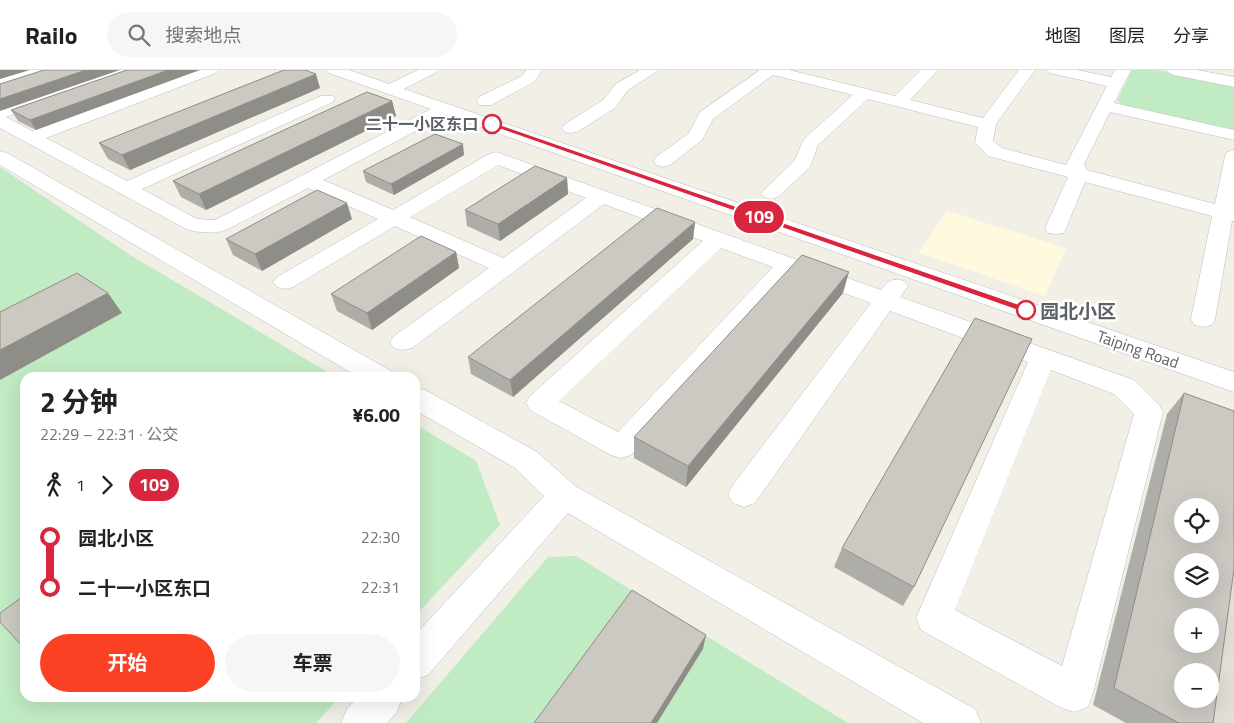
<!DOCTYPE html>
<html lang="zh">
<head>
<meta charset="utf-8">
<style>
	:root { --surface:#fff; --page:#f6f6f6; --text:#222; --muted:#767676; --line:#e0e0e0; --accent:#fa4124 }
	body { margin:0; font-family:"Titillium Web","Noto Sans SC",sans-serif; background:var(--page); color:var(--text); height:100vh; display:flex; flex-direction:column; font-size:19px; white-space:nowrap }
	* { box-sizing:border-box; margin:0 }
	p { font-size:16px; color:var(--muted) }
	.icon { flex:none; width:28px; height:28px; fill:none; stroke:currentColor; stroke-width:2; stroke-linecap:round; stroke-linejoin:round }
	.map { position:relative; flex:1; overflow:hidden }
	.panel { position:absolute; left:20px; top:302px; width:400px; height:330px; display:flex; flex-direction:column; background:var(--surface); border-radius:15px; box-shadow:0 5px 20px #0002 }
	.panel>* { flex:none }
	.badge { padding:0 10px; border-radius:16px; font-size:18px; line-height:32px }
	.fabs { position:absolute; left:1174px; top:428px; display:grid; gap:10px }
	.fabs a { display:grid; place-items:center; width:45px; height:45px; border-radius:50%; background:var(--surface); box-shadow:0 5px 20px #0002; font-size:25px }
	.map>.badge { position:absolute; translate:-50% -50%; box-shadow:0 0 0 2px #fff }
	.legs { display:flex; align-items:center; gap:8px; height:55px; padding:0 20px; font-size:16px }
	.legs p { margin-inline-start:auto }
	.head { display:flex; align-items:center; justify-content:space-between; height:85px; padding:0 20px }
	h1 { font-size:28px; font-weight:700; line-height:38px }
	.button { display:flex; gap:10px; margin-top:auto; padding:10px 20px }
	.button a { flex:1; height:58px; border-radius:30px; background:var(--accent); color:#fff; font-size:20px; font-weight:700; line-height:58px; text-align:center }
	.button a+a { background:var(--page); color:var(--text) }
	ul { padding:0 20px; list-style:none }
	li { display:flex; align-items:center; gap:18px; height:50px; font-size:19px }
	li i { display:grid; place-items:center; width:8px; height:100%; margin:0 6px; background:currentColor }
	li i::after { content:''; width:12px; height:12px; margin:-6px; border:4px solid; border-radius:50%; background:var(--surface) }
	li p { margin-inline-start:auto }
	li:first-child i { background:linear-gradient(#0000 50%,currentColor 0) }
	li:last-child i { background:linear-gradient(currentColor 50%,#0000 0) }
	header { display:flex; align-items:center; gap:30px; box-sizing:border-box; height:70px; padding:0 25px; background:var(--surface); border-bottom:1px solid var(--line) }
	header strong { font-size:24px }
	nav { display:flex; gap:28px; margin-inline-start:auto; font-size:18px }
	.search { width:350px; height:45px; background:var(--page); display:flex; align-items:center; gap:12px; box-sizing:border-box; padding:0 18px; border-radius:28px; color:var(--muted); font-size:19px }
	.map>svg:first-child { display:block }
	.commercial { fill:#fff9dd }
	.education { fill:#e1dfd5 }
	.green { fill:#c1ebc3 }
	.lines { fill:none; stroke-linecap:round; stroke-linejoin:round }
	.minor-casing { stroke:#bbbec3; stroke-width:1 }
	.minor { fill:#fff; fill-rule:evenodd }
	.wall { fill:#afada8 }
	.shaded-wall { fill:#8f8d88 }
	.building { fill:#ccc9c3; stroke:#8f8d88; fill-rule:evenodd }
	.line-1 { fill:#d7263d; stroke:#fff }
	.stop-1-dot { fill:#fff; stroke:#d7263d; stroke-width:2.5 }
	.labels { text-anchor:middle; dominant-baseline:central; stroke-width:5; stroke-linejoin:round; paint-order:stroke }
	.far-stop-label { font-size:16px; font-weight:bold; fill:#5d6168; stroke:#fff; text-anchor:end }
	.far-street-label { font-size:16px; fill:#5d6168; stroke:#fff }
	.stop-label { font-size:19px; font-weight:bold; fill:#5d6168; stroke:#fff; text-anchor:start }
</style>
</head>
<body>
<header>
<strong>Railo</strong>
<div class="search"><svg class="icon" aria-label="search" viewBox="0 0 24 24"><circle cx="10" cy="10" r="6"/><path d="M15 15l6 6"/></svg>搜索地点</div>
<nav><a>地图</a><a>图层</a><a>分享</a></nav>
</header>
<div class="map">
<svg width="1234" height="653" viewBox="0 0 1234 653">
	<rect width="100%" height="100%" fill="#f1efe6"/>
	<polygon class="commercial" points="947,141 1066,178 1045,226 918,183"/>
	<polygon class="education" points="1234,411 1234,653 1203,653 1210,629 1210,601"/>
	<g class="green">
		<polygon points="1132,0 1158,0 1234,16 1234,60 1126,36 1117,31"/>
		<polygon points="0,97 130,185 336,307 25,308 25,628 339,628 316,653 0,653"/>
		<polygon points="415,354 476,391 500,455 415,546"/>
		<polygon points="576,486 848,653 406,653 548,487"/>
	</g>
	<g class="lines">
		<g class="minor-casing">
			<g id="minor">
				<polygon points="28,0 52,0 49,3 0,19 0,9"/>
				<path d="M113,0H136L133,3L6,47L32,61L197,0H219L216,3L46,68L127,111L321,26H333L335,29L333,32L142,119L197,149L215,150L431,39L329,3L326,0H349L389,14L418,0H438L435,3L404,19L1234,302V322L446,45L323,110L393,140L489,84L496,82L881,220C888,210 893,208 904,211L908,216L900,227L1134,310L1159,335L1163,342L1093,623L1088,637L1074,642L1060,637L921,560L916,548L1028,292L890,241L755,433L744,437L733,433L728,424L733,415L871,233L792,204L631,385L621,388L611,385L530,340L526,333L530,326L703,171L604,134L412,278L403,280L394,278L390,272L394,266L489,198L395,156L293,217L285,219L277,217L273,212L277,207L378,149L308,118L226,160C214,164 198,163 186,159L0,58V38ZM498,95L586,128L503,188L410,147ZM721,178L773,197L618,362L559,331ZM1051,300L1114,324L1134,344L1062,596L955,540Z"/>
				<polygon points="526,0 542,0 534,12 491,35 479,35 477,31 479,27 522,6"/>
				<polygon points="640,0 659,0 628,20 615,38 577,62 571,63 565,62 562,58 565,54 603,30 616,14"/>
				<polygon points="760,0 789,0 895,26 921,0 938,0 910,30 983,48 1019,0 1035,0 996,54 993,71 1002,78 1066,95 1107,16 1050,3 1047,0 1077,0 1111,7 1115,0 1131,0 1114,33 1234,60 1234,70 1110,42 1084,94 1087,100 1215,134 1225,86 1227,82 1234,80 1234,151 1232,151 1215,249 1212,255 1203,257 1194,255 1191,249 1212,146 1085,112 1064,163 1056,164 1048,163 1045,158 1068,107 988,86 975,72 978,57 868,29 818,75 810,97 778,127 771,129 764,127 761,123 794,91 804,69 853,25 773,5 713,49 702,70 670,95 663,97 656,95 654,91 656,87 689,63 700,42"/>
				<polygon points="1166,0 1197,0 1234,7 1234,17 1174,5 1169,3"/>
				<polygon points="0,81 7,83 391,301 395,308 360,308 0,95"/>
				<polygon points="415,317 425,320 537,382 575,416 975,639 981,653 923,653 568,443 428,605 415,610 415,565 544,426 515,398 415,340"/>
				<polygon points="357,628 402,628 397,642 387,653 341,653 347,639"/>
			</g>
		</g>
		<use href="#minor" class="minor"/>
	</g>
	<g class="wall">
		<polygon points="127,0 36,60 18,51 11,40"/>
		<polygon points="320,18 130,100 108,89 99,73"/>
		<polygon points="392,31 396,46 206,140 181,127 173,111"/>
		<polygon points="464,85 394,125 366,112 363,101"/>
		<polygon points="567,108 568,124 500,171 467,156 465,140"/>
		<polygon points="352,149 262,201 233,185 226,169"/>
		<polygon points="695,152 693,169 513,327 471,304 468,287"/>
		<polygon points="456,182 459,198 372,260 337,241 331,224"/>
		<polygon points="843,223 686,417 634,388 634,367"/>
		<polygon points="1184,323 1213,653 1126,653 1093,635 1167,344"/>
		<polygon points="842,478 914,517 903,536 834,497"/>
	</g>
	<g class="shaded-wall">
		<polygon points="0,0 30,0 0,9"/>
		<polygon points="86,0 120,0 0,41 0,29"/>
		<polygon points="168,0 200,0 36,60 30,50"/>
		<polygon points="316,4 320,18 130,100 122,85"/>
		<polygon points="392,31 396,46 206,140 199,124"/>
		<polygon points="463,74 464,85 394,125 391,114"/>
		<polygon points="567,108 568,124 500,171 498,154"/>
		<polygon points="347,133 352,149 262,201 255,184"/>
		<polygon points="695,152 693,169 513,327 510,310"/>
		<polygon points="456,182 459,198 372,260 367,243"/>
		<polygon points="849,202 843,223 686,417 688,396"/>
		<polygon points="108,223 122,243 0,310 0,280"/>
		<polygon points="706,565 703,579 657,653 651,653"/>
	</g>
	<g class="building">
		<polygon points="44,0 86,0 0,29 0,14"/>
		<polygon points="127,0 168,0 30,50 11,40"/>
		<polygon points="284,0 305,0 316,4 122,85 99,73"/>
		<polygon points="367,22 392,31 199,124 173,111"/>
		<polygon points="435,64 463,74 391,114 363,101"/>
		<polygon points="535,96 567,108 498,154 465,140"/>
		<polygon points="317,120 347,133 255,184 226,169"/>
		<polygon points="657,138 695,152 510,310 468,287"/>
		<polygon points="421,166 456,182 367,243 331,224"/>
		<polygon points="802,185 849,202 688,396 634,367"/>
		<polygon points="77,203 108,223 0,280 0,242"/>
		<polygon points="975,248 1032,269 914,517 842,478"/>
		<path d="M1184,323L1234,341V499L1213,653H1179L1114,618ZM1182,436H1210V464H1182ZM1182,491H1210V519H1182ZM1182,546H1210V574H1182ZM1182,601H1210V629H1182Z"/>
		<polygon points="632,520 706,565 651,653 534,653"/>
		<polygon points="25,525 25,579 0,552 0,543"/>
	</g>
	<polygon class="line-1" points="492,52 1029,238 1030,240 1026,243 1023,242 489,55"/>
	<g class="stop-1-dot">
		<circle cx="492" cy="54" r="9"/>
		<circle cx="1026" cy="240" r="9"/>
	</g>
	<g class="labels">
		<g class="far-stop-label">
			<text x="478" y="54">二十一小区东口</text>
		</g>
		<g class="far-street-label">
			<text transform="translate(1138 279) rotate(19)">Taiping Road</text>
		</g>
		<g class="stop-label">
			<text x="1040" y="240">园北小区</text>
		</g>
	</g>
</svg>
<div class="fabs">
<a><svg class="icon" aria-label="locate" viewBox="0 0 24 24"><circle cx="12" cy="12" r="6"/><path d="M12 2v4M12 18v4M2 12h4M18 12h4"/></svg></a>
<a><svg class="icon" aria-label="layers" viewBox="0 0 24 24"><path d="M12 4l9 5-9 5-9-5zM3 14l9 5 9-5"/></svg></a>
<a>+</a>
<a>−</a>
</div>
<b class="badge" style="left:759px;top:147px;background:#d7263d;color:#fff">109</b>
<section class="panel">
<div class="head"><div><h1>2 分钟</h1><p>22:29 – 22:31 · 公交</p></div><b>¥6.00</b></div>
<div class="legs"><svg class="icon" aria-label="walk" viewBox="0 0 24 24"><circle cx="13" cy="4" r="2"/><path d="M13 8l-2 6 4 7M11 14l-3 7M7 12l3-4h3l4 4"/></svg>1<svg class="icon" aria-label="forward" viewBox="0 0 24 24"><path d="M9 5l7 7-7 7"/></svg><b class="badge" style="background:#d7263d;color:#fff">109</b></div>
<ul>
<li><i style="color:#d7263d"></i><b>园北小区</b><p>22:30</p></li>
<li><i style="color:#d7263d"></i><b>二十一小区东口</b><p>22:31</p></li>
</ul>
<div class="button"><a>开始</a><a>车票</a></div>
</section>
</div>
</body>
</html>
